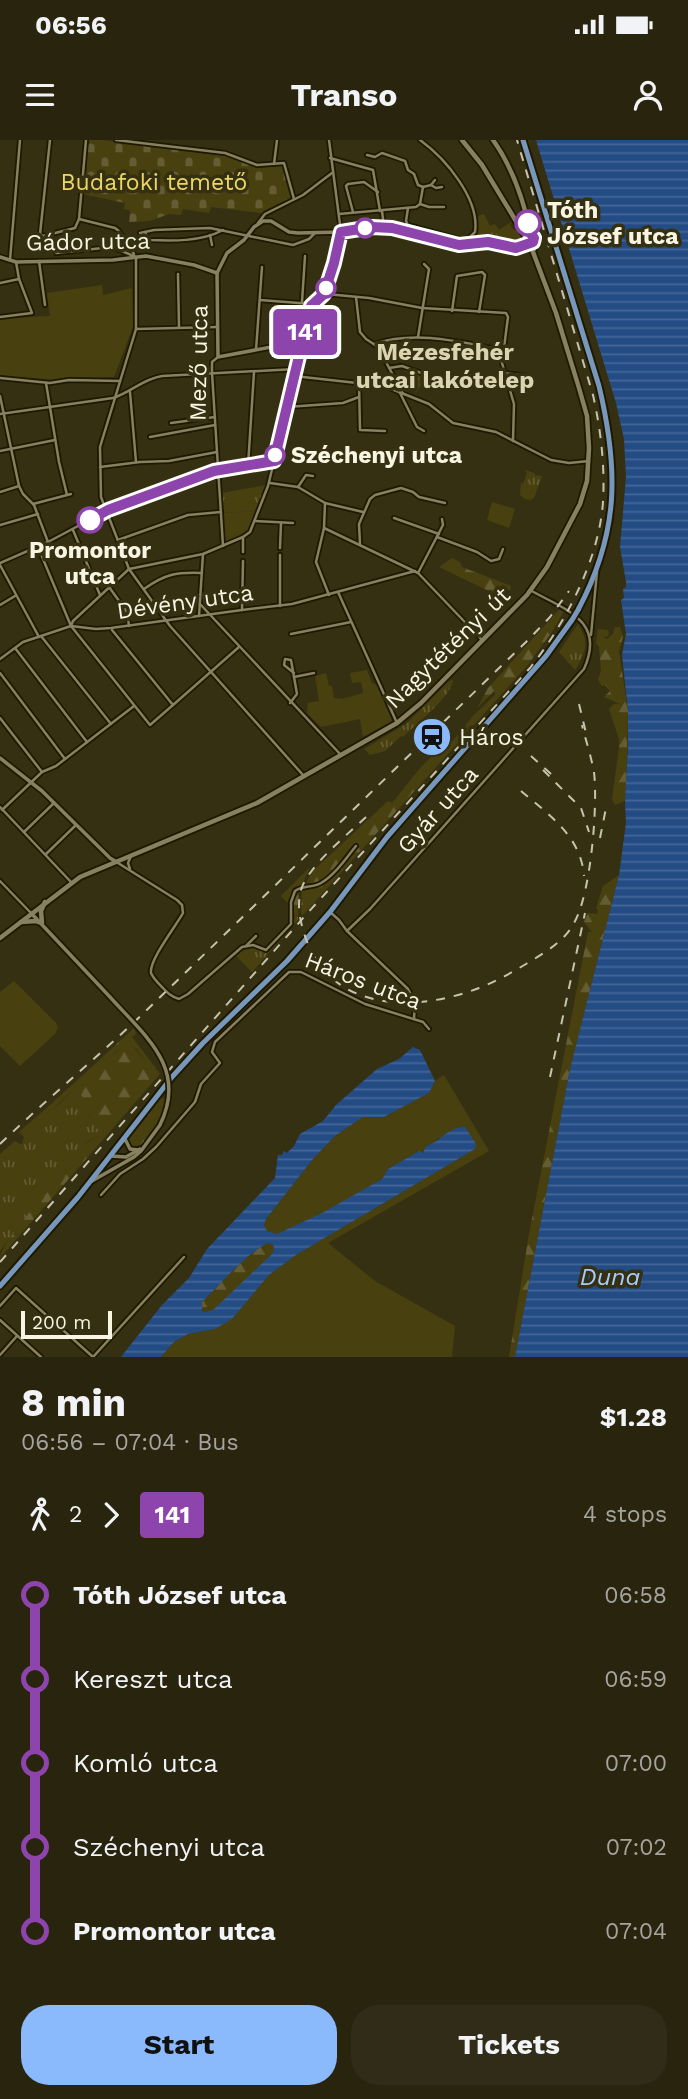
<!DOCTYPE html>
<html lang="en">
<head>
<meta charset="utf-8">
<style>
	:root { --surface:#28240e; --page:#302c17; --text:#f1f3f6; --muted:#a5a49e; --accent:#8bbafc }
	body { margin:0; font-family:"Work Sans",sans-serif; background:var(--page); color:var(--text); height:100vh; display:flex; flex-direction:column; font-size:26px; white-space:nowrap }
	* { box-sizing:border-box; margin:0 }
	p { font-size:23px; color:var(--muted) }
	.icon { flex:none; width:38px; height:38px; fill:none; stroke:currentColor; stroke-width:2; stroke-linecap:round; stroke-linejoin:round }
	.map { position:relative; height:1217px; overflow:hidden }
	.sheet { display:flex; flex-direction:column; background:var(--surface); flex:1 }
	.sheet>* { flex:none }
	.badge { padding:0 14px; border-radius:5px; font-size:24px; line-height:46px }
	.scale { position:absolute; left:21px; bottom:18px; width:91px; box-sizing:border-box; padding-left:7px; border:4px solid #f8f5e3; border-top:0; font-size:19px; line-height:24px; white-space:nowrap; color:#f8f5e3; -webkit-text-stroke:5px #363012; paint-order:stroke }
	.map>.badge { position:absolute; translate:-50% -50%; box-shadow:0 0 0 4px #fff }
	.legs { display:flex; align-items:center; gap:10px; height:77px; padding:0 21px; font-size:23px }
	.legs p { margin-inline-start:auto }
	.head { display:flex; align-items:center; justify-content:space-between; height:119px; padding:0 21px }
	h1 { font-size:38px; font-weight:700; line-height:52px }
	.primary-button { display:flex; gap:14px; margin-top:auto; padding:14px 21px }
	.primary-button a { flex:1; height:80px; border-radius:28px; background:var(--accent); color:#111; font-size:28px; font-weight:700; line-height:80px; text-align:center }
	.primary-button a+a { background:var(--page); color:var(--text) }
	ul { padding:0 21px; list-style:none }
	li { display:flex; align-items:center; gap:24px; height:84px; font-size:26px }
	li i { display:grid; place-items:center; width:10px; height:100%; margin:0 9px; background:currentColor }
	li i::after { content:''; width:18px; height:18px; margin:-9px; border:5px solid; border-radius:50%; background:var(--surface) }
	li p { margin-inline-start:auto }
	li:first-child i { background:linear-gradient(#0000 50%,currentColor 0) }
	li:last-child i { background:linear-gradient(currentColor 50%,#0000 0) }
	.status { display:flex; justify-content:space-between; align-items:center; height:49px; padding:0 35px; background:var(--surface); direction:ltr }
	.status svg { height:19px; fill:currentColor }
	header { display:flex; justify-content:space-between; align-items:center; height:91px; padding:0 21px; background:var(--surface); font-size:32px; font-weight:700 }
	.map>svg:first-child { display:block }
	.grass { fill:url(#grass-tufts) }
	.forest { fill:url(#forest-firs) }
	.cemetery { fill:url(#cemetery-stones) }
	.park { fill:#494010 }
	.water { fill:url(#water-rules); fill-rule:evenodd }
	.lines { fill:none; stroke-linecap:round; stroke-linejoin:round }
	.minor-casing { stroke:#1e1800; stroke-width:6 }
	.tertiary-casing { stroke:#1e1800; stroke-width:7 }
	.secondary-casing { stroke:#1e1800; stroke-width:8 }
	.primary-casing { stroke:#1e1800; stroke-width:9 }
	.minor { stroke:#878161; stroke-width:2.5 }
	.tertiary { stroke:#878161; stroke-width:3.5 }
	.secondary { stroke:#878161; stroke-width:4.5 }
	.primary { stroke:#7798bc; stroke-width:5 }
	.rail { stroke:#c6c3ae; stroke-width:2; stroke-dasharray:9 9; stroke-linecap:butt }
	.tertiary-bridge-casing { stroke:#1e1800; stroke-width:7; stroke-linecap:butt }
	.primary-bridge-casing { stroke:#1e1800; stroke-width:9; stroke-linecap:butt }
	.tertiary-bridge { stroke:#878161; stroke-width:3.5 }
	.primary-bridge { stroke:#7798bc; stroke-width:5 }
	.line-1-casing { stroke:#fff; stroke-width:16 }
	.line-1 { stroke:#8e44ad; stroke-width:10 }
	.stop-1-dot { fill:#fff; stroke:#8e44ad; stroke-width:3.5 }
	.labels { text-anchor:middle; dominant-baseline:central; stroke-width:7; stroke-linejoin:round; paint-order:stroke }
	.park-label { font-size:23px; fill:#ecd664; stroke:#363012 }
	.stop-label { font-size:23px; font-weight:bold; fill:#f8f5e3; stroke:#363012; text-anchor:start }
	.street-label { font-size:23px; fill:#f8f5e3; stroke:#363012 }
	.poi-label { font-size:23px; fill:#f8f5e3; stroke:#363012; text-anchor:start }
	.neighbourhood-label { font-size:24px; font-weight:bold; fill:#dad4b1; stroke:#363012 }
	.water-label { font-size:24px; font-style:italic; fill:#a8ccff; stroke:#363012 }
</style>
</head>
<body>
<div class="status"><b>06:56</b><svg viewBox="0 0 49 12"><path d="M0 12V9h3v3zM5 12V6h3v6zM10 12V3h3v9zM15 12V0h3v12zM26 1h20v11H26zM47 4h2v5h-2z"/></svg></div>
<header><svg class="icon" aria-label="menu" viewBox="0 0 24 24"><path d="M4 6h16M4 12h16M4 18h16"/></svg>Transo<svg class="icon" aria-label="person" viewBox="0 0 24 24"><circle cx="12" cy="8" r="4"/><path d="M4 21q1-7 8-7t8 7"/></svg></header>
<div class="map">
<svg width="688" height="1217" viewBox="0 0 688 1217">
	<defs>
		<pattern id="grass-tufts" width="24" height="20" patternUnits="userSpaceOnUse" patternTransform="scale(1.75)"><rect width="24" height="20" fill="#494010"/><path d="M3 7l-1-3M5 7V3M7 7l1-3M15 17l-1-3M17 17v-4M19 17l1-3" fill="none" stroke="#645c33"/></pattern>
		<pattern id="forest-firs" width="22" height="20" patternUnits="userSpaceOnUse" patternTransform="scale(1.75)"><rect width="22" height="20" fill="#494010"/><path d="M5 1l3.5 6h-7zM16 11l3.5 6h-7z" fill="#645c33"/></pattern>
		<pattern id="cemetery-stones" width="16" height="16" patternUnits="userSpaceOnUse" patternTransform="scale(1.75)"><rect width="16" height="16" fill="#494010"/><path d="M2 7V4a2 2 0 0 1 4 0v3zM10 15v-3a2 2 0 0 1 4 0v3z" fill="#645c33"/></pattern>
		<pattern id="water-rules" width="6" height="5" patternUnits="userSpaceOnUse" patternTransform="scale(1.75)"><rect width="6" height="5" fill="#234c85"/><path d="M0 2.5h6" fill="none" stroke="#446696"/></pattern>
	</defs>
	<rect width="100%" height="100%" fill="#363012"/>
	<g class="grass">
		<path d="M484,74L490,86L495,84L499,90L513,81L510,85L514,91L518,88L522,93L520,103L514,106L488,100L457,104L425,96C445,95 478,116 476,77Z"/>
		<polygon points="525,330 535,333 535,335 542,336 534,358 531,360 525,359 520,355 521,343 523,344 527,333"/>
		<polygon points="267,345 257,371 222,373 221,353"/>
		<path d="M578,484C590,502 586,512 575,530L559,512Z"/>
		<path d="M453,540C451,557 416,584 403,597L401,596L385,611L370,615L364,609L406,584L449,541Z"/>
		<polygon points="298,775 298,780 252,832 235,815 249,807 269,811 293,784 295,776"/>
		<polygon points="134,888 136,894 132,897 152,923 147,923 136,908 126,911 118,909 110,917 95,924"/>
		<path d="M75,949L80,950L89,968V976L104,988L103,996C86,996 77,1015 67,1028L66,1032L26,1077L0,1111V1014L15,1001L22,1005L24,997L19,992L51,964L54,966H57Z"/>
	</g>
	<g class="forest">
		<polygon points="403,228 441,245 438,252 421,245 416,253 409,241 411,239"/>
		<polygon points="452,418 460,422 462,427 511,446 510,450 506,451 502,447 493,453 439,427"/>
		<polygon points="559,470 564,471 552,492 527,526 303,775 301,774 302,751 312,732 388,661 392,663 421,627 437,611 442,614 472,577 496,554 494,551 477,568 488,548"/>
		<polygon points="615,487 620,487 623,497 619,511 628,571 626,659 623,662 615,665 612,659 619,608 619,599 609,569 614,564 620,564 604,557 610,551 605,545 602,546 598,540 601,531 599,507 596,503 598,489 608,490 609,494 607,497 602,496 607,499 613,494"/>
		<polygon points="310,727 299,751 298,775 295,776 289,764 281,756"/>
		<polygon points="619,735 570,929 515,1217 509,1217 529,1094 588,792 592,792 584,782 588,773 597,774 598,770 596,768 603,746"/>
		<path d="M133,906L147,923H152L160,934L0,1118C0,1104 53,1044 66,1032C69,1019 90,995 103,996L104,988L96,989C88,976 87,963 78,949L71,952L57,965L54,966L51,964L95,924L110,917L119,909L126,911Z"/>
		<path d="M160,957L167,960C164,977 151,1001 134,1008L127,1000Z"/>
		<path d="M269,1103L273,1104C273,1106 274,1108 274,1110C272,1119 223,1161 213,1171L205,1172L202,1170V1162C217,1148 250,1109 269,1103Z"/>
	</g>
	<polygon class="cemetery" points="88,0 103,0 227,16 256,26 282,24 292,58 262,73 211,67 209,73 183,69 181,75 169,74 150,81 129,82 130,70 124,69 125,63 83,54"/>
	<g class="park">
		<polygon points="102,145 103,155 132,148 133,187 114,237 63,238 57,240 0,236 0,179 50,176 47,153"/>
		<polygon points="492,362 515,369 509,388 487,380"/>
		<path d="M257,371C249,392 247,394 226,403L224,402L222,373Z"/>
		<polygon points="367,530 372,543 377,545 392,581 363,597 360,579 321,587 307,573 308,563 319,561 315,536 326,533 329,546 332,546 334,558 342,559 363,553 361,542 352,543 350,533"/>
		<polygon points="14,841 56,883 58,887 55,894 20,926 0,906 0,852"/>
		<polygon points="444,935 489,1011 328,1103 375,1141 455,1186 452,1217 161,1217 174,1202 189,1194 214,1189 232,1179 269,1135 296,1115 475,1009 438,998 432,1004 426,1006 423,1013 419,1011 388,1029 382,1039 322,1074 277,1094 267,1091 264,1085 266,1079 313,1019 335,996 363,977 384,977 429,953 435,941"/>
	</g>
	<g class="water">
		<polygon points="536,0 688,0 688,1217 515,1217 570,929 619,735 626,683 625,662 628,605 628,571 622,515 626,494 621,460 624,458 623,449 626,447 626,442 620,407 626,337 624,299 616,263"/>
		<path d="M413,907L420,910L435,941L429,953L384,977H363L335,996L313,1019L266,1079L264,1085L267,1091L277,1094L322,1073L382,1039L388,1029L419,1011L423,1013L426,1006C440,1002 449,986 465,987L476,1004L475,1009L296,1115L269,1135L232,1179L215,1189L188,1194L174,1202L161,1217H121L162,1165L189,1138L207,1109L275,1038L278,1015H282L284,1011L287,1013L294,1006L300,994L323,981L336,965L377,929L399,919ZM269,1103L273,1105L274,1109L272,1114L213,1170L205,1172L202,1171V1162C218,1147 250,1109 269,1103Z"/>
	</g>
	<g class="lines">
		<g class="minor-casing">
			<g id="minor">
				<polyline points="50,0 40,94 43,96 75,88 79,79 86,0"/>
				<polyline points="116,0 225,13 257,25 284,23 294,59"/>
				<polyline points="329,0 341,92"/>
				<polyline points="367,15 375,17 382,13 405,21 408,30 414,34 418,45 423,47"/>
				<polyline points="330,18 373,30 380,71"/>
				<polyline points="274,24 277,0"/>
				<polyline points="431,45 435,40"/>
				<polyline points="423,47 431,45 436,48 442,47"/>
				<polyline points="420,64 429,67 444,67"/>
				<path d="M408,68L406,81L408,85L462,100L469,98L475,92C480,59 445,18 420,0"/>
				<polyline points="382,71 384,87"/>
				<polyline points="353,72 346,46 348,44 364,42 378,52"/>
				<polyline points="339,74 416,67 420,64 423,47"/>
				<polyline points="79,79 115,88 119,91 134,114"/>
				<polyline points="258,83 265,74 303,55 332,33"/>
				<path d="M145,92L148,100C172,101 201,102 223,90"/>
				<polyline points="140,93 154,90 210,88 293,105 309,99 315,93"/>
				<polyline points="210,95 212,105"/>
				<polyline points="56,113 112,107 136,117"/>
				<polyline points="136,117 136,189 100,307 101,357 129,429 170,486 303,635"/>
				<polyline points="10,120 20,0"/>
				<polyline points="39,121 45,165"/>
				<polyline points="178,134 179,187"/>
				<polyline points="0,143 19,139"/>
				<polyline points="326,154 369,158 422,168 506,173 508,177 502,223 514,264 513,301"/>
				<polyline points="356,157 360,192 366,199 378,207 403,254"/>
				<polyline points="260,160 312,164"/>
				<polyline points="302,162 305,116"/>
				<polyline points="452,171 457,136 482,132 485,135 479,172"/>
				<polyline points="0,177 32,173 19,139 16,122"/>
				<polyline points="136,189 217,187"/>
				<polyline points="418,197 429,129 424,124"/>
				<path d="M374,204C416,190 460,202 502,210"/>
				<polyline points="256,210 262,127"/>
				<polyline points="218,217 212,222 212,233 223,406"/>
				<polyline points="389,228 402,226 454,245 473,238 507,242"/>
				<polyline points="504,233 528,236"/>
				<polyline points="294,236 384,246 429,264 453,283 496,292 551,320 569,323 589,321"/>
				<polyline points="0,238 50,243 69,240 120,241"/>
				<polyline points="359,242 360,290 385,291"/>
				<polyline points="46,243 59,322 67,355"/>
				<polyline points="130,252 136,322"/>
				<polyline points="400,253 417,287 424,291"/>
				<polyline points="0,256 19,346 23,354 34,365 48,402"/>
				<polyline points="287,267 343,263 359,257"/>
				<path d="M0,274L113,258C131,252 143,239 162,236L296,229"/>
				<polyline points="171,283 215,277"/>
				<polyline points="150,297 215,285"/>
				<polyline points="0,311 55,300"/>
				<polyline points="248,326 254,232"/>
				<polyline points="100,327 140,322 169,321 217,312"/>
				<polyline points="270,343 298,347 325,363 363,372"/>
				<polyline points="298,347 306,335 313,336"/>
				<polyline points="0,352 19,346"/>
				<polyline points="325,363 324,388 316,422 329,455"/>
				<polyline points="33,364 71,354"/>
				<polyline points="394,378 439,394"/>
				<polyline points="255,381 293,383"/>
				<polyline points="0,385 38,374"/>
				<polyline points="324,388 418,433 481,499"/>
				<polyline points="73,390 100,455"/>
				<polyline points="437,397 477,412 491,421 499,419 503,409"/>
				<polyline points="118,400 188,375 221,372"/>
				<polyline points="360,404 359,384 370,359 375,355 401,348 413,352 419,357 445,363"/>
				<polyline points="38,407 71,486 150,585 173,565 112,490"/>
				<polyline points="280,408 281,383"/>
				<polyline points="243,412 243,397"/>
				<polyline points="0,423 48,402 108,370 213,331 274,321"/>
				<polyline points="0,425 39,497"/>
				<polyline points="418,433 443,385 442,379"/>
				<polyline points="109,447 127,472 129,486"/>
				<path d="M144,449C165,434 176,432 202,433"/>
				<polyline points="338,452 397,583"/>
				<polyline points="200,464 341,615"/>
				<polyline points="0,465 15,456"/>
				<polyline points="280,466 280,415"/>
				<polyline points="242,470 243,421"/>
				<polyline points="199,476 203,414"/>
				<polyline points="71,486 73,481 129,429 203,414 243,397 250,392 268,346 303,201"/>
				<polyline points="291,494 351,482"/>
				<polyline points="591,495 597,432"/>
				<polyline points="41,496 111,584"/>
				<polyline points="15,508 87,602"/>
				<polyline points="0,519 23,502 71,486 96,489 111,488 242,470 292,464 415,431"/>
				<polyline points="0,533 65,619"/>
				<polyline points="294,533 284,525 285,519 291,520 294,537"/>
				<polyline points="290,563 297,554 294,537 314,533"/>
				<polyline points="173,565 239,507"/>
				<polyline points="0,578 42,632"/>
				<polyline points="0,667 71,742"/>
				<polyline points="2,670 42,632 56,626 134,566"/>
				<polyline points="24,692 54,663"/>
				<polyline points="46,714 76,685"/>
				<path d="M118,723L177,760L182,765L183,773C176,786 149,820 151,833C153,838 157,842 161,846C167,852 171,857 179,859L188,854L242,807L253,805L266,810L291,784V762L295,751C303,745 313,748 321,743C335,735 346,718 356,706"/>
				<polyline points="130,729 128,723 131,716"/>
				<polyline points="0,741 31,773"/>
				<polyline points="330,772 339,780 347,791 408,849 415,862 414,879"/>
				<path d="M347,791L370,769L584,529C606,480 565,470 530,450"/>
				<polyline points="246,806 256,796"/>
				<polyline points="101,1055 120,1034 143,1019 156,1007 195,962 201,944 220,923 212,912 215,902 289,832 301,832 365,864 423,882 429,889"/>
				<polyline points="0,1166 16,1148 93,1217"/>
				<polyline points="0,1180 41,1217"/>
				<polyline points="0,1215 17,1196"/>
				<polyline points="93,1217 184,1117"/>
			</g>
		</g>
		<g class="tertiary-casing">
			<g id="tertiary">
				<polyline points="341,92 340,114 331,145 328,151 311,166 303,201 218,217 217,133 227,113 244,100 254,87 263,81 271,81 289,92 298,93 341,92 384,87 402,90 455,105 488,102 516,108 527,104"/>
				<polyline points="0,117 16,122 113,120 146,116 194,125 217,133"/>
				<polyline points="324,153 340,101"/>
				<polyline points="0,618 42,651 110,718 115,721"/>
				<polyline points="31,773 110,857"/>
				<polyline points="125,999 130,1009 138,1010"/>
				<polyline points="111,1016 126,1017 140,1009"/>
				<polyline points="92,1041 134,1017 141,1011 160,985"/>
			</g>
		</g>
		<g class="secondary-casing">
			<g id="secondary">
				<polyline points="462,0 482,25 525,96"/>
				<path d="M493,0C513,28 524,61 531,95L534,98V109"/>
				<polyline points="21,782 36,781 42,783 41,771 45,762"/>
				<polyline points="0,798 80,737 257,663 397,583 421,563 527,455 547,427 580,364 587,341 589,308 587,276 579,248 556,173 530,104"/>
			</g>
		</g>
		<g class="primary-casing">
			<g id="primary">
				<path d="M523,0L599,246C619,330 619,393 578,470"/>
				<polyline points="0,1146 78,1057 172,937 203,903 287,821 330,772 387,697 546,516 572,480"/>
			</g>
		</g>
		<use href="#minor" class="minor"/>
		<use href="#tertiary" class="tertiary"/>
		<use href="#secondary" class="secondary"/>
		<use href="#primary" class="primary"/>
		<g class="rail">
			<polyline points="579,564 586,593"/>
			<polyline points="531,616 551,634"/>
			<polyline points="543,630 581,668 589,692"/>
			<path d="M521,651C549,675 581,696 584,736"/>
			<path d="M366,677C347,695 311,724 302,747C296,764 300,782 306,799C333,873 417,872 479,848C495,842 511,833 526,824C544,813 564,802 574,783C591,754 598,665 594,632C591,616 586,601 582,585"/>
			<polyline points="600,698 607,663"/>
			<polyline points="550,937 585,773"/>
			<path d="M0,1004C50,956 104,912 153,864L528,500L550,477L569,451"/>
			<path d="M0,1122L304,777L530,528C565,484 599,420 603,362C605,326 601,291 593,255L517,0"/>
		</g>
		<g class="tertiary-bridge-casing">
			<path id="tertiary-bridge" d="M110,857C145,896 188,928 160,985"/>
		</g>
		<g class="primary-bridge-casing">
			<polyline id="primary-bridge" points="572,480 578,470"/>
		</g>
		<use href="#tertiary-bridge" class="tertiary-bridge"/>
		<use href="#primary-bridge" class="primary-bridge"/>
	</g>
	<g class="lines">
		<g class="line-1-casing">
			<polyline id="line-1" points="90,380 108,370 214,331 274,321 311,166 324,154 334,123 341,92 372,87 392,88 459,105 488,102 516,108 533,102 534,98 531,94 528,83"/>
		</g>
		<use href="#line-1" class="line-1"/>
	</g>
	<defs>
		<g id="station-disc" transform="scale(2.0125)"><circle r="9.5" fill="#8bbafc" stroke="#363012"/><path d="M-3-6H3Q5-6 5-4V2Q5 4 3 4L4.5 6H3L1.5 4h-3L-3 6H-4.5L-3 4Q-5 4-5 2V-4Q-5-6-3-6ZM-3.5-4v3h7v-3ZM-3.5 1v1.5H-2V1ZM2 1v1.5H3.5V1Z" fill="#111"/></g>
	</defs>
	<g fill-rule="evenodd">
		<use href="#station-disc" x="432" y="597"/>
	</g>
	<g class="stop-1-dot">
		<circle cx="528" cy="83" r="12"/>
		<circle cx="365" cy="88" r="9"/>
		<circle cx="326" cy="148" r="9"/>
		<circle cx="275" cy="315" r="9"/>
		<circle cx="90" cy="380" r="12"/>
	</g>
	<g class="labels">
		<g class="park-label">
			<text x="154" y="42">Budafoki temető</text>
		</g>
		<g class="stop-label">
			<text x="547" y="70">Tóth<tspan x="547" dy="26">József utca</tspan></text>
			<text x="291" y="315">Széchenyi utca</text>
			<text x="90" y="410" text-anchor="middle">Promontor<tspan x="90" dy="26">utca</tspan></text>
		</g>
		<g class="street-label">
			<text transform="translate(88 102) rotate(-1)">Gádor utca</text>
			<text transform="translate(199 223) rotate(-89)">Mező utca</text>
			<text transform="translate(185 462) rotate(-8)">Dévény utca</text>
			<text transform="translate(448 508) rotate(-44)">Nagytétényi út</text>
			<text transform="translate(438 670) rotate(-48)">Gyár utca</text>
			<text transform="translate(363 841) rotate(21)">Háros utca</text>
		</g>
		<g class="poi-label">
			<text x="459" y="597">Háros</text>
		</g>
		<g class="neighbourhood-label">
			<text x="445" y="212">Mézesfehér<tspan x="445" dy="28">utcai lakótelep</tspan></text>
		</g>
		<g class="water-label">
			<text x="610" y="1137">Duna</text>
		</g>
	</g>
</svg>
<div class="scale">200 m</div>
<b class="badge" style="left:305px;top:192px;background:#8e44ad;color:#fff">141</b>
</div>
<section class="sheet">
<div class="head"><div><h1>8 min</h1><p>06:56 – 07:04 · Bus</p></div><b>$1.28</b></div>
<div class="legs"><svg class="icon" aria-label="walk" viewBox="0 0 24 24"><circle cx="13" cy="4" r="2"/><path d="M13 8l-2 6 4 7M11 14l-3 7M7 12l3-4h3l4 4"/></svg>2<svg class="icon" aria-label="forward" viewBox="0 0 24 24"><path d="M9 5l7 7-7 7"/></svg><b class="badge" style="background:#8e44ad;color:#fff">141</b><p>4 stops</p></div>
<ul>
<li><i style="color:#8e44ad"></i><b>Tóth József utca</b><p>06:58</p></li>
<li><i style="color:#8e44ad"></i><span>Kereszt utca</span><p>06:59</p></li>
<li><i style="color:#8e44ad"></i><span>Komló utca</span><p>07:00</p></li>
<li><i style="color:#8e44ad"></i><span>Széchenyi utca</span><p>07:02</p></li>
<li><i style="color:#8e44ad"></i><b>Promontor utca</b><p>07:04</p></li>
</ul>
<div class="primary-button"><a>Start</a><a>Tickets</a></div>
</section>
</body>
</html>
